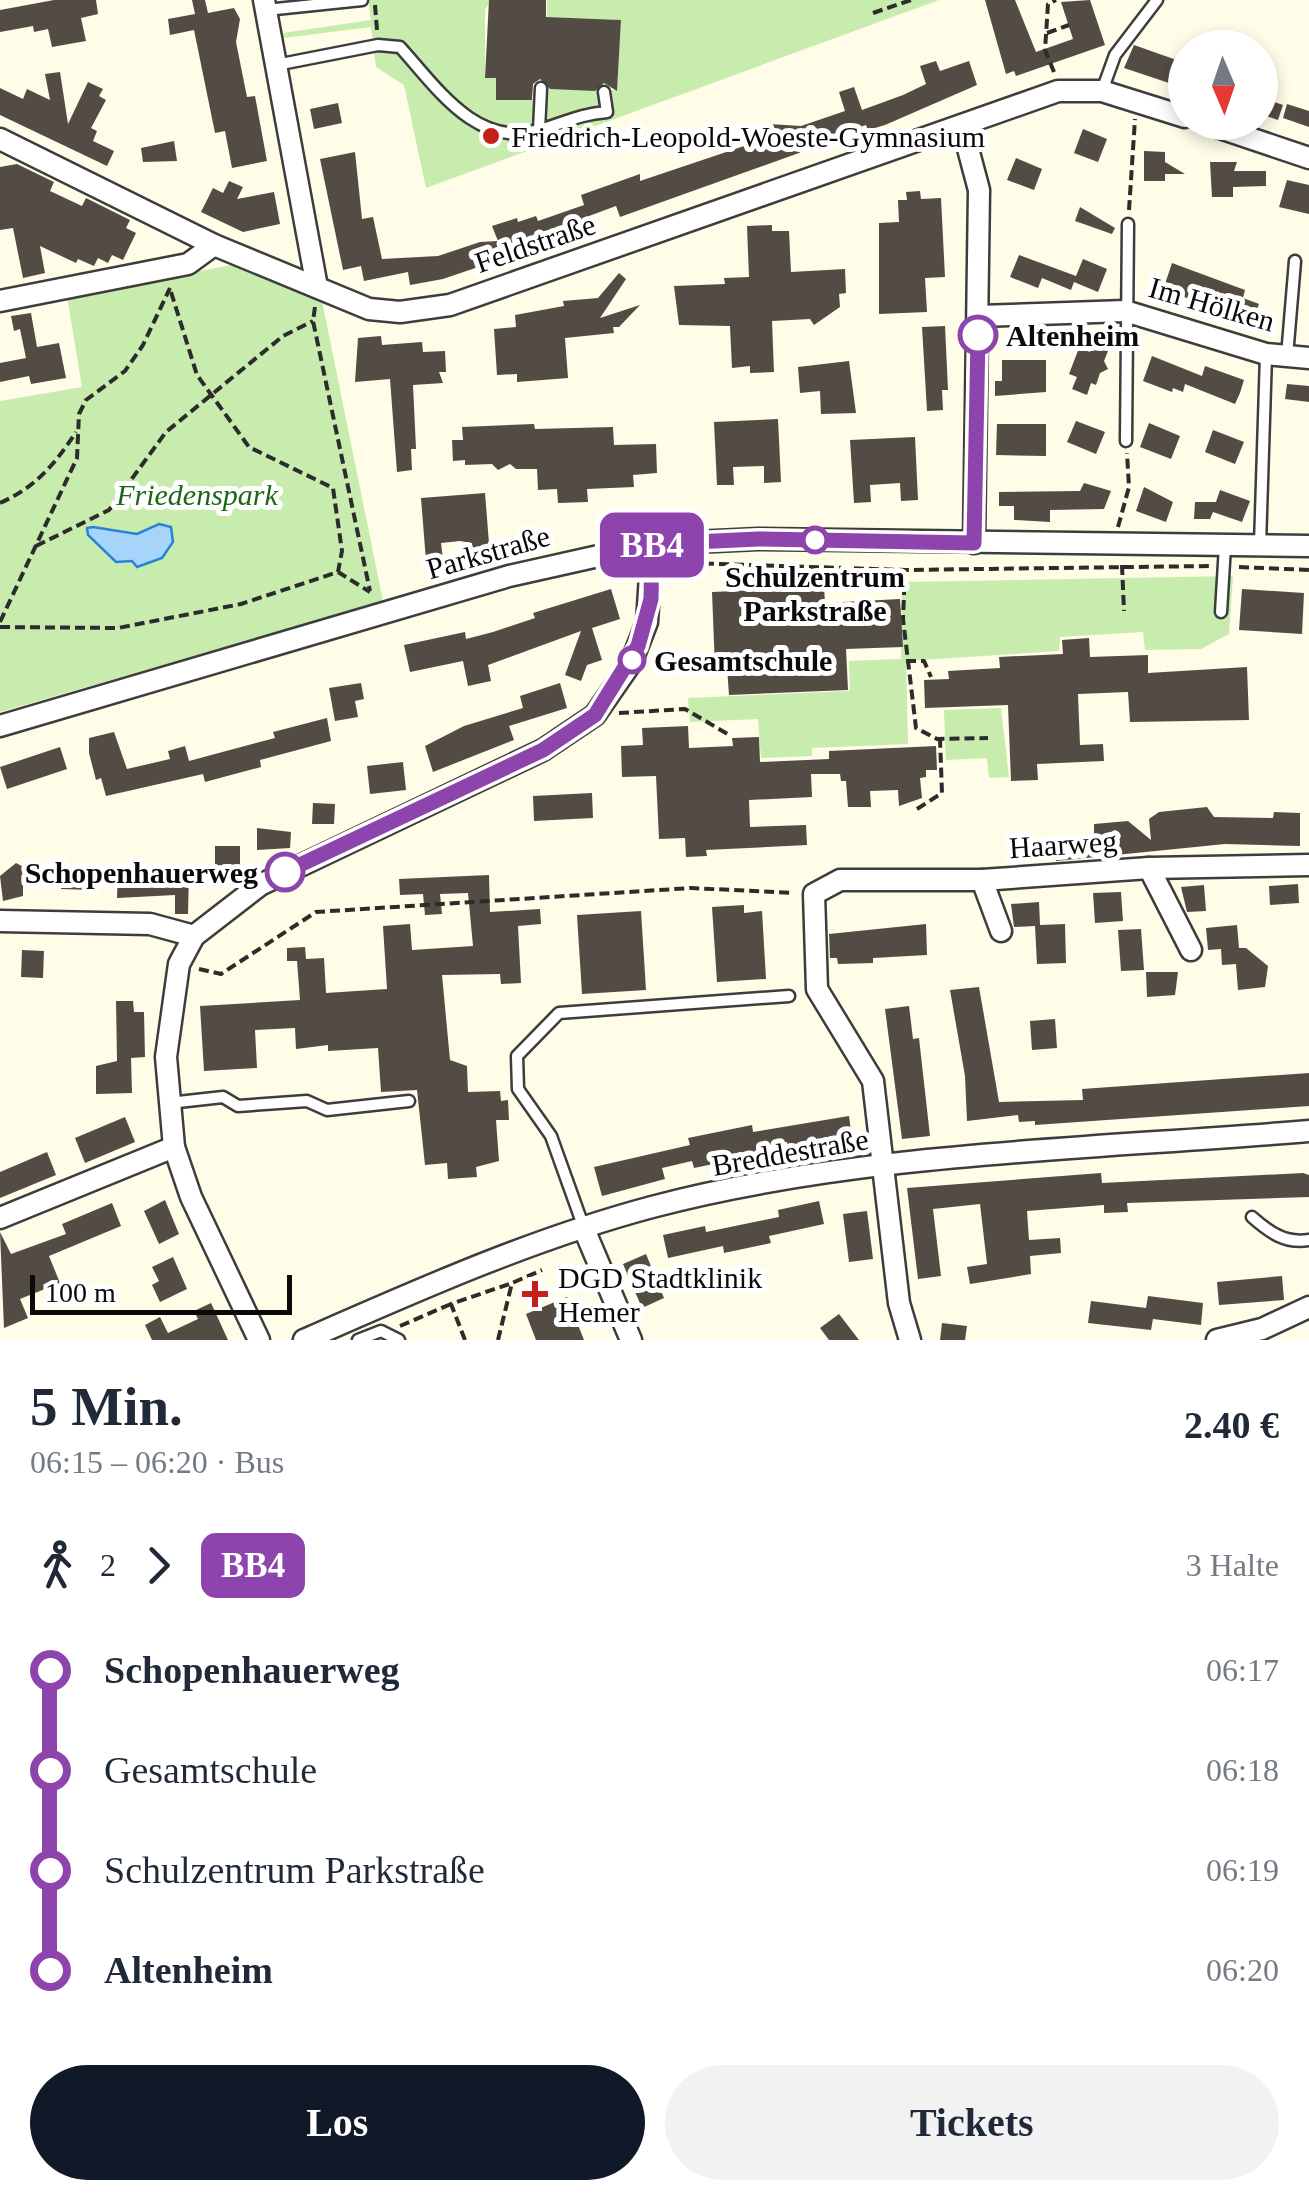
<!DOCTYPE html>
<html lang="de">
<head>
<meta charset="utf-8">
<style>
	:root { --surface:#fff; --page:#f2f2f3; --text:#1f2937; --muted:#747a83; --accent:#111827 }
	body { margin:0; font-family:"Times New Roman",serif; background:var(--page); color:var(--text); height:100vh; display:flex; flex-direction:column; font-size:38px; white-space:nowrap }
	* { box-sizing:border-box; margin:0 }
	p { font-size:32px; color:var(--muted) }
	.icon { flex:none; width:55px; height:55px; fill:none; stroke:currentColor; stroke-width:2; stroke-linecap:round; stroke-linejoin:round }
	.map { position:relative; height:1340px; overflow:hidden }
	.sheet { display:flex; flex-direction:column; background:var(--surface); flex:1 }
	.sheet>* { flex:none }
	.badge { padding:0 20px; border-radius:15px; font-size:35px; line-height:65px }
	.needle { width:65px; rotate:178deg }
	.tools { position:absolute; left:1168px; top:30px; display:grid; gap:20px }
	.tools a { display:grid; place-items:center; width:110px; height:110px; border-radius:50%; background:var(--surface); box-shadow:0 5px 15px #0003; font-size:50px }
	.scale { position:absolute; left:30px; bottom:25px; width:262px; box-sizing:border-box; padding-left:10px; border:5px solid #0a0a0a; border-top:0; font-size:28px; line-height:35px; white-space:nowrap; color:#0a0a0a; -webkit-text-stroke:8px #fff; paint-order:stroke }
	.map>.badge { position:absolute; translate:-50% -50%; box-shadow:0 0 0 5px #fff }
	.legs { display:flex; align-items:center; gap:15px; height:110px; padding:0 30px; font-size:32px }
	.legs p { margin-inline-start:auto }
	.head { display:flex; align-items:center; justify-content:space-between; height:170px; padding:0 30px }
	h1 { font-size:55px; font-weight:700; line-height:75px }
	.primary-button { display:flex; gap:20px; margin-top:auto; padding:20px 30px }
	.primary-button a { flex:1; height:115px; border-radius:60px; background:var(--accent); color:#fff; font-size:40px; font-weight:700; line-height:115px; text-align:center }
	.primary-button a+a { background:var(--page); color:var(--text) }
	ul { padding:0 30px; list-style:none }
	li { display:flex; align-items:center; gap:35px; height:100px; font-size:38px }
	li i { display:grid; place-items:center; width:15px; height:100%; margin:0 12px; background:currentColor }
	li i::after { content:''; width:25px; height:25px; margin:-12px; border:8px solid; border-radius:50%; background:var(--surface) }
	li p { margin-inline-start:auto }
	li:first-child i { background:linear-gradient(#0000 50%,currentColor 0) }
	li:last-child i { background:linear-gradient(currentColor 50%,#0000 0) }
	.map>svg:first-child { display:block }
	.green { fill:#c8ecae }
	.water { fill:#a6d4fb; stroke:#2782d8; stroke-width:2.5 }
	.building { fill:#534c45 }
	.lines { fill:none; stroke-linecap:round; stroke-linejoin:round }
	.lane-casing { stroke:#3d3d3d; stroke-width:15 }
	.street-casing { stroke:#3d3d3d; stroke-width:25 }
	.path { stroke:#2c2c2c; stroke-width:4; stroke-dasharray:10 5; stroke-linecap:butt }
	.lane { stroke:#fff; stroke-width:10 }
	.street { stroke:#fff; stroke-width:20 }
	.line-1-casing { stroke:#fff; stroke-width:22 }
	.line-1 { stroke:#8e44ad; stroke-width:15 }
	.poi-dot { fill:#c41f18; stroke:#fff; stroke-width:4 }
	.stop-1-dot { fill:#fff; stroke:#8e44ad; stroke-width:5 }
	.labels { text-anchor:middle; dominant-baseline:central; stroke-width:10; stroke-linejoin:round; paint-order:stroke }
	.poi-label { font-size:30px; fill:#0a0a0a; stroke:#fff; text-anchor:start }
	.street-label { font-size:30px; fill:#0a0a0a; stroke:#fff }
	.stop-label { font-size:30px; font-weight:bold; fill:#0a0a0a; stroke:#fff; text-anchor:start }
	.park-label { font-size:30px; font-style:italic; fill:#1f6516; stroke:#fff }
</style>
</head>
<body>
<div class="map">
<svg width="1309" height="1340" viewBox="0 0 1309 1340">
	<rect width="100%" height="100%" fill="#fffce7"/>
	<g class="green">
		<polygon points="368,0 491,0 485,10 485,78 496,78 496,100 533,100 534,89 617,90 621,20 547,17 547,0 939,0 426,188 404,85 376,67 371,27 284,38 283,33 371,20"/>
		<polygon points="232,265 321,296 383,601 0,712 0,401 82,387 67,296"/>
		<polygon points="1233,576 1229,634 1201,649 1145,650 1143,632 1060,637 1059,651 906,661 908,744 812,748 812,756 761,758 758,719 690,722 688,698 850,691 849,661 901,659 902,582"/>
		<polygon points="1001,708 1009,777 989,778 987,758 946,760 944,710"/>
	</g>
	<polygon class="water" points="159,524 171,527 173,542 162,558 137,567 132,561 116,562 88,535 87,528 93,527 137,534"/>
	<g class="building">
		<polygon points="54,0 96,0 98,14 81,18 86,41 52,47 48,29 34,32 33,26 0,32 0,10"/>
		<polygon points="192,0 205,0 208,13 234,8 240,19 236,42 247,97 255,96 267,161 232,168 225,131 215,133 194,30 170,35 168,19 195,14"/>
		<polygon points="489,0 546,0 546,17 621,20 617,91 604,83 595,91 550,89 540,79 533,84 532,100 496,100 496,78 485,78"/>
		<polygon points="985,0 1015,0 1036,52 1073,39 1061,2 1090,0 1105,45 1016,76 1014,71 1006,74"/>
		<polygon points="1134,45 1185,63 1181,87 1124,68"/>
		<polygon points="936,61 940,71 969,61 977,85 885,125 868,130 866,125 822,140 799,153 620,217 616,206 589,216 592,227 516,250 514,244 487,254 490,263 443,279 410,285 408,272 364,281 361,266 343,270 320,159 355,152 362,219 373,217 382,259 438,256 480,242 498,241 492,226 517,218 518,222 536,216 538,221 584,205 581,195 640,174 640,181 756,142 754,130 769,124 801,126 845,111 839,92 854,87 862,110 903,95 926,84 920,66"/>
		<polygon points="60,72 68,124 88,82 103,89 99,96 106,100 91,128 97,131 93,141 114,151 107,166 0,115 0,88 23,99 27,89 50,100 45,74"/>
		<polygon points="1260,97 1283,105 1278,120 1260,114"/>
		<polygon points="338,103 342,123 314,129 310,109"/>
		<polygon points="1287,104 1309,111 1309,127 1283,118"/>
		<polygon points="1083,129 1107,139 1098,162 1074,153"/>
		<polygon points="174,141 177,161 143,162 141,148"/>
		<polygon points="1144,151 1165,152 1165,162 1185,174 1165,174 1165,181 1144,181"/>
		<polygon points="1016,158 1042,169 1034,190 1007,180"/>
		<polygon points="1210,162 1237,162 1234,171 1266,171 1266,186 1233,187 1233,197 1212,197"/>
		<polygon points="17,164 54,182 50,191 82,206 86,198 130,220 126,228 136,233 123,260 112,255 108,263 98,258 94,266 78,259 76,263 40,246 45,273 23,278 13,228 0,230 0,167"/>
		<polygon points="1287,180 1309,185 1309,214 1279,207"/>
		<polygon points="229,181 243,187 237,199 274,192 280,224 243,232 201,212 213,188 223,193"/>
		<polygon points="920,191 921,199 941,198 945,277 925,278 927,312 879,314 879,223 899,222 898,200 907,200 906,192"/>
		<polygon points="1080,207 1115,228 1112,234 1075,221"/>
		<polygon points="772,225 772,231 789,231 791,272 845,269 846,293 839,294 840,307 814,325 810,319 772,321 774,372 750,373 750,366 732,368 730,326 679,325 674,286 725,284 724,278 749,277 747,226"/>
		<polygon points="1019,255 1076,276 1083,259 1107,269 1098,292 1074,282 1071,290 1042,278 1038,288 1010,277"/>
		<polygon points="1172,263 1245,290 1243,298 1259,304 1253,320 1163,290"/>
		<polygon points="619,273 626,279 600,318 640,305 619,327 613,327 614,333 565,338 568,378 517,382 517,374 497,375 494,329 516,327 515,315 564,306 563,301 598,298"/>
		<polygon points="31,313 37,347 59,343 66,378 31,384 29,376 0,382 0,363 26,358 20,329 14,331 11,316"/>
		<polygon points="945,326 948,390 942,390 943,410 927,411 922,327"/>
		<polygon points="381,336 382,345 422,342 423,352 445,351 446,372 439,372 443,383 413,385 416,449 411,449 412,470 397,472 390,379 355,382 358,338"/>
		<polygon points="1092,345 1108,351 1104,361 1108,369 1100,373 1096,385 1091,383 1087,395 1072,389 1077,377 1069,374 1079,348 1090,352"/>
		<polygon points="1152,356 1202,376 1205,366 1244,380 1240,393 1235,404 1185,384 1183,392 1173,388 1172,392 1143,381"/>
		<polygon points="1002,360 1046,360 1046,392 995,396 995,381 1002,381"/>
		<polygon points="849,361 856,413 821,414 820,391 800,393 798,367"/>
		<polygon points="1287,384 1309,386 1309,402 1285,399"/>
		<polygon points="778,419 781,482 764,483 764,466 733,467 734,485 717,485 714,422"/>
		<polygon points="1076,421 1105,432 1096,454 1067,442"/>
		<polygon points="1149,423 1180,436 1171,459 1140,447"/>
		<polygon points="534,424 535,429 613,427 614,445 656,444 657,473 633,475 634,487 587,489 588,502 558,503 557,489 538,490 537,469 516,469 510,464 498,470 492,464 465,465 465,460 453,461 452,440 463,440 462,427"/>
		<polygon points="997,424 1046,424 1046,456 996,455"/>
		<polygon points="1213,430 1244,442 1235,464 1205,452"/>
		<polygon points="915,437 918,500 901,501 900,483 870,485 871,502 854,503 850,440"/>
		<polygon points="1084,483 1111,491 1104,509 1050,510 1050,522 1014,520 1014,506 999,506 999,492 1080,491"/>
		<polygon points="1144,487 1173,502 1166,522 1136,511"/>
		<polygon points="1220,490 1250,501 1242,522 1213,512 1210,519 1194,519 1195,502 1216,502"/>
		<polygon points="485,493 490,556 473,558 472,543 460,541 441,543 443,560 426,561 421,498"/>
		<polygon points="824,587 825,603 900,599 903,647 846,649 848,690 729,695 727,667 715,668 712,592"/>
		<polygon points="611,589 620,619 592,628 602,660 587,665 581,681 565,675 581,631 488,665 491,681 468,686 463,661 410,672 404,645 465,632 466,639 493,632 535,618 533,613"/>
		<polygon points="1242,589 1304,593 1302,634 1239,630"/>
		<polygon points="1089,638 1090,657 1148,655 1148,673 1247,667 1249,720 1130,722 1128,692 1078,694 1080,745 1103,744 1104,761 1037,764 1038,780 1011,781 1008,705 925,708 924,680 949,679 948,671 1000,668 999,657 1063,654 1062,640"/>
		<polygon points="361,683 364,699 355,701 358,717 335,721 329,688"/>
		<polygon points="560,683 567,708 509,726 514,740 433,772 425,746 464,726 523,708 520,696"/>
		<polygon points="327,718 331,741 260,760 261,767 205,782 203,774 106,796 101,778 96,780 89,753 89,738 114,732 127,769 170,759 168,751 185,746 189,761 275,738 273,732"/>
		<polygon points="688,726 689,748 733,746 732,738 759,737 760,762 829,759 829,751 936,746 937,770 926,770 926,777 920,778 922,798 899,806 898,790 870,791 871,807 848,807 846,781 841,781 840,774 811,774 812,797 749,800 750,827 806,825 807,845 706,850 707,856 686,857 685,838 659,839 656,776 622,777 621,746 643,745 642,728"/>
		<polygon points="60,747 67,769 7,789 0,767"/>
		<polygon points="403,762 406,790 370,794 367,766"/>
		<polygon points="592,793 593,818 534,821 533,796"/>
		<polygon points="313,803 335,804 334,824 312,824"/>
		<polygon points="1207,807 1214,817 1273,818 1274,812 1300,813 1300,846 1225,844 1056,861 1054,838 1094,835 1094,824 1128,821 1151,840 1149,819 1159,812"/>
		<polygon points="257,828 291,832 290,848 257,850"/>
		<rect x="215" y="846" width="25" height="23"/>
		<polygon points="16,863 31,871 30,885 23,885 23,896 3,901 0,876"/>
		<polygon points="62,866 92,866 91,890 61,889"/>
		<polygon points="118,869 176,875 176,870 189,871 188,914 175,914 175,895 117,898"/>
		<polygon points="489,875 490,912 540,909 541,924 518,926 521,983 501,984 500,974 442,975 450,1060 467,1066 468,1092 500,1091 501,1101 508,1100 509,1120 496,1120 499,1161 476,1167 477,1177 448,1179 447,1163 425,1165 417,1090 381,1092 378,1048 328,1051 328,1045 296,1049 295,1028 255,1030 257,1068 204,1071 200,1006 300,1000 297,961 287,961 287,948 305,947 306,959 324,958 326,993 387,989 383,926 410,924 412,950 473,946 468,893 440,894 442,914 425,915 423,894 400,895 399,879"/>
		<polygon points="1298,884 1299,903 1270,905 1269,886"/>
		<polygon points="1204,885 1206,911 1187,912 1181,887"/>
		<polygon points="1121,892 1123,921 1095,923 1093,893"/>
		<polygon points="1039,902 1040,925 1065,924 1066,963 1037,964 1035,926 1014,927 1011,904"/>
		<polygon points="744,905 744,913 762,911 766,979 717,982 712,907"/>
		<polygon points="641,911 646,990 582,994 577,915"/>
		<polygon points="926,924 927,955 873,958 873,963 838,964 837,958 830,958 829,934"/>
		<polygon points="1237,925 1239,948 1246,948 1268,966 1265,987 1238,990 1236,964 1222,965 1221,949 1208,950 1206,928"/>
		<polygon points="1141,929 1144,970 1121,971 1118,930"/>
		<polygon points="22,950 44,951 43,978 21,977"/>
		<polygon points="1146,972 1178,972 1175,995 1147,997"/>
		<polygon points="979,987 999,1102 1083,1100 1082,1089 1309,1073 1309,1106 1035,1125 1035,1121 1019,1122 1018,1115 967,1121 965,1076 950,990"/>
		<polygon points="116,1001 133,1001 134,1012 144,1012 145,1057 131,1058 132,1093 96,1094 96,1066 117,1061"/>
		<polygon points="909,1006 913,1039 919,1038 930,1136 902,1139 885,1009"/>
		<polygon points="1055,1019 1057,1048 1032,1050 1030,1021"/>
		<polygon points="849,1116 853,1146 789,1154 787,1142 756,1148 757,1155 694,1168 692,1161 662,1168 665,1179 602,1196 594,1167 690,1145 688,1138 752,1125 753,1132"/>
		<polygon points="125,1117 135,1142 85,1163 75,1138"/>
		<polygon points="47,1152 56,1175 0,1198 0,1172"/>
		<polygon points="1101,1173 1102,1183 1303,1173 1309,1175 1309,1197 1127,1203 1128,1212 1104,1213 1104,1205 1027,1211 1029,1240 1060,1238 1061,1253 1030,1256 1031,1274 970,1284 967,1267 987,1264 980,1204 933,1209 941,1276 918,1279 907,1188"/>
		<polygon points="165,1200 179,1234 159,1244 144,1211"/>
		<polygon points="819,1201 824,1224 769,1236 771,1243 724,1253 723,1246 668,1258 663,1235 705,1226 706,1232 779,1217 778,1210"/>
		<polygon points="112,1203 121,1226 49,1256 60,1283 20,1299 28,1318 4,1328 0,1232 11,1254 66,1234 62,1224"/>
		<polygon points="867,1211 873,1259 849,1262 843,1214"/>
		<polygon points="646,1254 664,1298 642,1308 623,1264"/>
		<polygon points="173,1257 187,1289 160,1302 152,1285 159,1281 152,1267"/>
		<polygon points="1282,1276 1284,1300 1219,1305 1217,1282"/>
		<polygon points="1148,1296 1203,1303 1201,1325 1153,1319 1151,1330 1088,1323 1091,1301 1146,1308"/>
		<polygon points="567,1297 584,1340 536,1340 526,1314"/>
		<polygon points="211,1303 228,1340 152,1340 145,1325 160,1317 168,1333 198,1319 194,1311"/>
		<polygon points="839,1314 859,1340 829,1340 820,1328"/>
		<polygon points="942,1323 967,1326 965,1340 940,1340"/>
	</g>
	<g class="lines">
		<g class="lane-casing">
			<g id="lane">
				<polyline points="266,10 362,0"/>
				<path d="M276,65L378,45L400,47C437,88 477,149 539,130C564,123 580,114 607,112L604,92"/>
				<polyline points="1102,91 1115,55 1157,0"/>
				<polyline points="539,130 541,88"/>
				<polyline points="1287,356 1295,261"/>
				<polyline points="1126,441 1128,224"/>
				<polyline points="1260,545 1266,355"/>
				<polyline points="1221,612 1225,546"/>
				<polyline points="169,1103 223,1097 238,1106 307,1101 327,1110 409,1101"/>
				<path d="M1252,1217C1269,1232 1285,1244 1309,1240"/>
				<polyline points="584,1228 551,1136 518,1089 517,1056 559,1013 789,996"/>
				<polyline points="358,1340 381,1331 399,1340"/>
			</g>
		</g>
		<g class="street-casing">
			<g id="street">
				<polyline points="264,0 317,287"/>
				<polyline points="1202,122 1309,158"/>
				<polyline points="962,126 979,190 974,543"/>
				<polyline points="0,139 214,245 369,309 400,312 450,305 1058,91 1102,91 1185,117"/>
				<polyline points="0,301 188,264 214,245"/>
				<polyline points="979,316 1125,311 1266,354 1309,358"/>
				<polyline points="0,726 509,576 652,544 758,539 1309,546"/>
				<polyline points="1149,868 1191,950"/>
				<polyline points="982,880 1001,931"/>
				<polyline points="0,921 150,924 194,936"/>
				<polyline points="0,1218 174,1147"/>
				<polyline points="584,1229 631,1340"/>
				<polyline points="259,1340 191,1197 174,1147 166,1057 179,964 194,936 260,885 543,750 595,715 631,663 647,622 652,544"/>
				<path d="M304,1340C418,1290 532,1239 652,1207C860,1152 1095,1149 1309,1131"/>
				<polyline points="910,1340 899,1303 873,1081 817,989 814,894 840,880 982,880 1149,868 1309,865"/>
				<polyline points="1217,1340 1262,1329 1309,1307"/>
			</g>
		</g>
		<g class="path">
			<polyline points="375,5 377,30"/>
			<polyline points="873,13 911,0"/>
			<polyline points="1047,33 1069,25"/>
			<polyline points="1054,72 1045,50 1048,4 1056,0"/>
			<polyline points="1129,210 1135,119"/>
			<polyline points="171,292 197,375 249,447 333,488 342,551 338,572"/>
			<polyline points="315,307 313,321 370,591"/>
			<path d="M0,503C36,487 55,464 76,432"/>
			<polyline points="1118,527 1129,487 1127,453"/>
			<polyline points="36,546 109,510 166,432 283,336 313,321"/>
			<polyline points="689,563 905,570 1209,566"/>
			<polyline points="1122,565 1124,611"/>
			<polyline points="1239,567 1309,570"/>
			<polyline points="905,570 903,619 916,728 937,739 988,738"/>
			<polyline points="0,622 77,458 79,414 86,400 125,371 143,345 170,288"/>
			<polyline points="0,627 118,628 241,604 338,572 370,592"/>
			<polyline points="906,661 924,661 931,677"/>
			<polyline points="619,713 685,709 731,736"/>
			<polyline points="917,809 942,793 940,739"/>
			<polyline points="199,969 221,974 316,912 691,888 794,893"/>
			<polyline points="400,1326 451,1304"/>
			<polyline points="465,1340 451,1304 512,1283"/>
			<polyline points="498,1340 512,1283 542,1270"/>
		</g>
		<use href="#lane" class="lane"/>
		<use href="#street" class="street"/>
	</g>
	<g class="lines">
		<g class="line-1-casing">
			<polyline id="line-1" points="285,872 543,750 595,715 638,646 651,599 652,544 758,539 974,543 978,335"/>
		</g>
		<use href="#line-1" class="line-1"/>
	</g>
	<g class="poi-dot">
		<circle cx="491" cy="136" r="10"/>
		<path d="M530 1279h10v10h10v10h-10v10h-10v-10h-10v-10h10z"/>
	</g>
	<g class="stop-1-dot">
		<circle cx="978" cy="335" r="18"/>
		<circle cx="815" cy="540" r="12"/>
		<circle cx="632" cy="660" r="12"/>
		<circle cx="285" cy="872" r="18"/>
	</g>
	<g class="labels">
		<g class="poi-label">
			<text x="511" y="136">Friedrich-Leopold-Woeste-Gymnasium</text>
			<text x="558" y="1277">DGD Stadtklinik<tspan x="558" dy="34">Hemer</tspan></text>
		</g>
		<g class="street-label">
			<text transform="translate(535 243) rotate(-19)">Feldstraße</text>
			<text transform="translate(1212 304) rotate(16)">Im Hölken</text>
			<text transform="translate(488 552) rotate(-16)">Parkstraße</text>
			<text transform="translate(1063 844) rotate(-4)">Haarweg</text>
			<text transform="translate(790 1152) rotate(-10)">Breddestraße</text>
		</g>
		<g class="stop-label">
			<text x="1006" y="335">Altenheim</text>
			<text x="815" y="576" text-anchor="middle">Schulzentrum<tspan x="815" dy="34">Parkstraße</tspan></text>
			<text x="654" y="660">Gesamtschule</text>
			<text x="258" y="872" text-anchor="end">Schopenhauerweg</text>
		</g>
		<g class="park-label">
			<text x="197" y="494">Friedenspark</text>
		</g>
	</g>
</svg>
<div class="tools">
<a><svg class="needle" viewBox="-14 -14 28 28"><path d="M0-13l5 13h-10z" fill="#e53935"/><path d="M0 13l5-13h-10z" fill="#747a83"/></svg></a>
</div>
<div class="scale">100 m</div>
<b class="badge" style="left:652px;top:545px;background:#8e44ad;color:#fff">BB4</b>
</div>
<section class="sheet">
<div class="head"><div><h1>5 Min.</h1><p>06:15 – 06:20 · Bus</p></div><b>2.40 €</b></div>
<div class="legs"><svg class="icon" aria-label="walk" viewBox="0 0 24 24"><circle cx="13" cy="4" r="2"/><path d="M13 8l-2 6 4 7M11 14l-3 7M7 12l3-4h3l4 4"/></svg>2<svg class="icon" aria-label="forward" viewBox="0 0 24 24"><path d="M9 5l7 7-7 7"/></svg><b class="badge" style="background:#8e44ad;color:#fff">BB4</b><p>3 Halte</p></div>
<ul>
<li><i style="color:#8e44ad"></i><b>Schopenhauerweg</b><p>06:17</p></li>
<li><i style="color:#8e44ad"></i><span>Gesamtschule</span><p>06:18</p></li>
<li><i style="color:#8e44ad"></i><span>Schulzentrum Parkstraße</span><p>06:19</p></li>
<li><i style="color:#8e44ad"></i><b>Altenheim</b><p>06:20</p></li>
</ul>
<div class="primary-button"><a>Los</a><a>Tickets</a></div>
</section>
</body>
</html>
